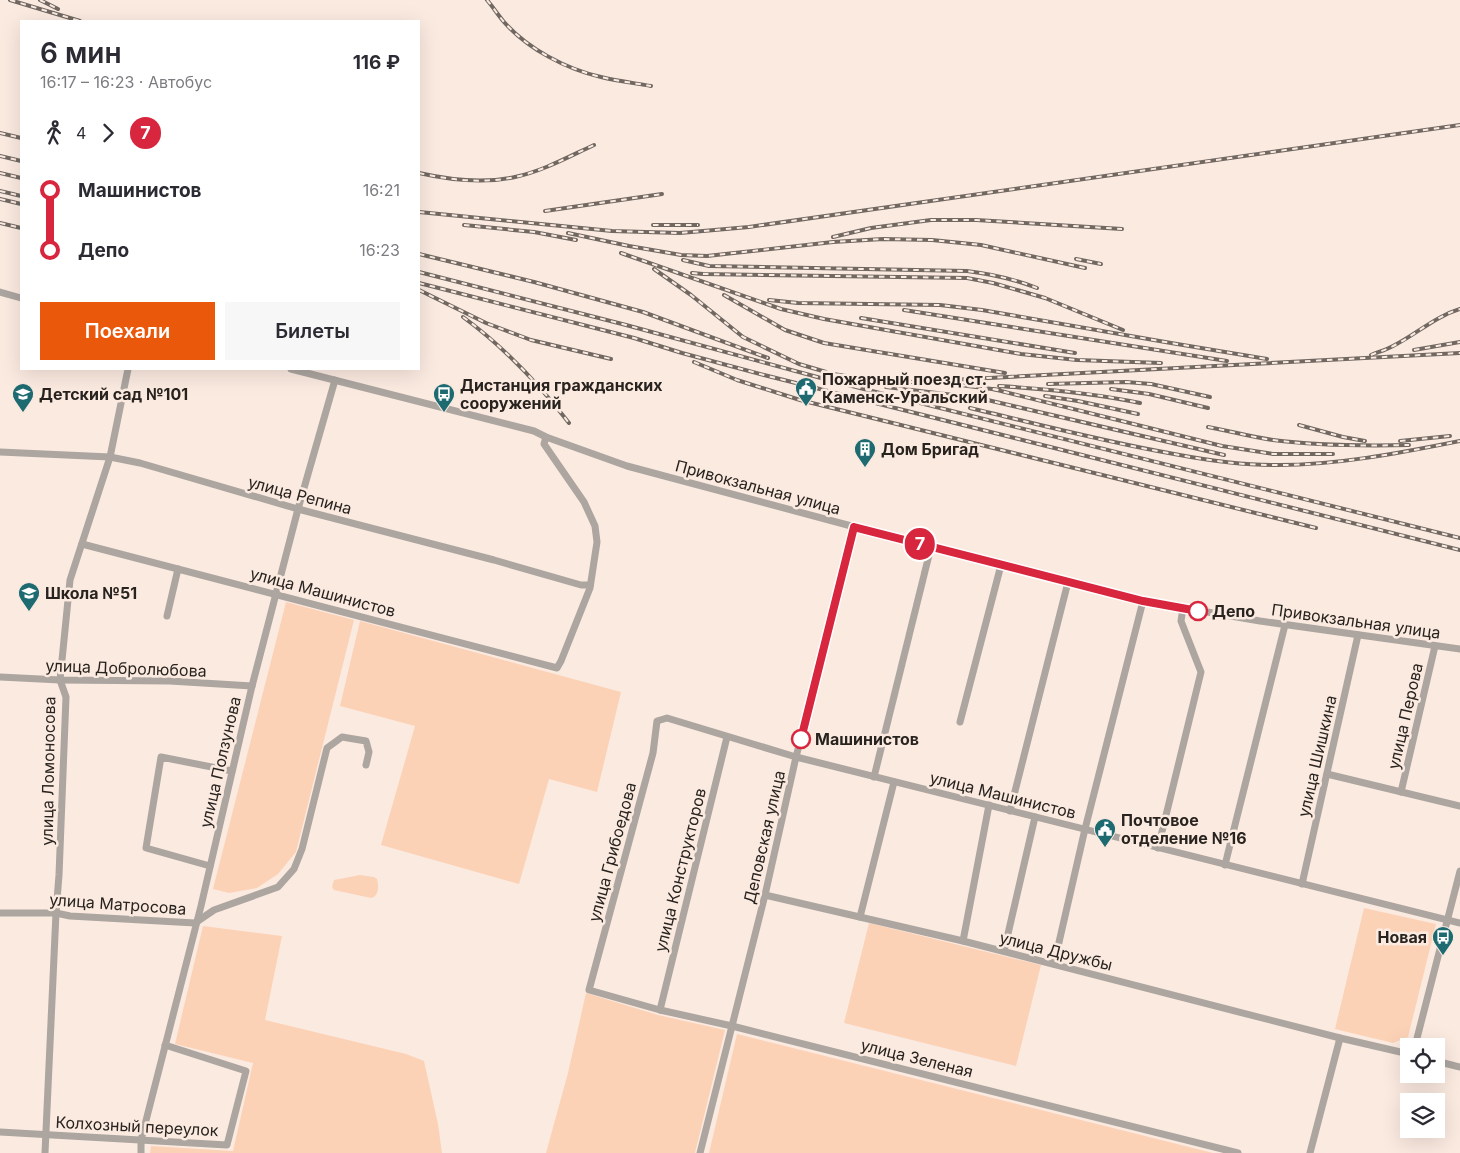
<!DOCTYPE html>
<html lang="ru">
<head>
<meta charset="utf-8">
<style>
	:root { --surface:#fff; --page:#f7f7f7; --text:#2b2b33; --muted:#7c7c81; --accent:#ea580c }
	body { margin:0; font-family:Inter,sans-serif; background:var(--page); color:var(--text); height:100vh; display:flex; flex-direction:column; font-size:19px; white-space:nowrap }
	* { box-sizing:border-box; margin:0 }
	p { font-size:16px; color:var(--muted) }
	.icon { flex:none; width:28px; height:28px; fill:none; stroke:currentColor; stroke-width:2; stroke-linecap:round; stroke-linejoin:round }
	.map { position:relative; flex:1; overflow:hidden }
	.side { position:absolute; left:20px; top:20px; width:400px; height:350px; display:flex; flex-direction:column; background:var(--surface); border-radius:0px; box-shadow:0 5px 20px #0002 }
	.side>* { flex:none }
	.badge { padding:0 10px; border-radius:16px; font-size:18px; line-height:32px }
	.controls { position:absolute; left:1400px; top:1038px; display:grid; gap:10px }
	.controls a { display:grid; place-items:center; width:45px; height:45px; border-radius:0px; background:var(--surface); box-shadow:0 5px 20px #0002; font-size:25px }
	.map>.badge { position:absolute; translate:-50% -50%; box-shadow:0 0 0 2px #fff }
	.legs { display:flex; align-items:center; gap:8px; height:55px; padding:0 20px; font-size:16px }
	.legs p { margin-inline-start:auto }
	.head { display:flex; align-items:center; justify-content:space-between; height:85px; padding:0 20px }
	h1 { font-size:28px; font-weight:600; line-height:38px }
	.button { display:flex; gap:10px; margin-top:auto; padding:10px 20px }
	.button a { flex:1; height:58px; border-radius:0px; background:var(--accent); color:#fff; font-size:20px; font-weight:600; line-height:58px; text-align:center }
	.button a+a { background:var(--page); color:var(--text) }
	ul { padding:0 20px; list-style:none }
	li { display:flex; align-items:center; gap:18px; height:60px; font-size:19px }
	li i { display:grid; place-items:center; width:8px; height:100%; margin:0 6px; background:currentColor }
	li i::after { content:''; width:12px; height:12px; margin:-6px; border:4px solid; border-radius:50%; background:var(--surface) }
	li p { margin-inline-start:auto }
	li:first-child i { background:linear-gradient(#0000 50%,currentColor 0) }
	li:last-child i { background:linear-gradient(currentColor 50%,#0000 0) }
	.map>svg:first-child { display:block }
	.green { fill:#fcd2b7 }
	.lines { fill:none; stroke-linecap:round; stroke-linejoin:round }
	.minor { stroke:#aca5a0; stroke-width:7 }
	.rail-casing { stroke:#716862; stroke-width:4 }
	.rail { stroke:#fbeae0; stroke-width:2; stroke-dasharray:5.5; stroke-linecap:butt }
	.line-1-casing { stroke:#fff; stroke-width:11 }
	.line-1 { stroke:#d7263d; stroke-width:8 }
	.stop-1-dot { fill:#fff; stroke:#d7263d; stroke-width:2.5 }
	.labels { text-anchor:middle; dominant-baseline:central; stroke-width:5; stroke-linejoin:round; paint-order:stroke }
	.poi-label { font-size:16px; font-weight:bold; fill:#28231f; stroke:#fbeae0; text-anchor:start }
	.street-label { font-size:16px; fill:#28231f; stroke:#fbeae0 }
	.stop-label { font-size:16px; font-weight:bold; fill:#28231f; stroke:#fbeae0; text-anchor:start }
</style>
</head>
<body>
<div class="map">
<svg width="1460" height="1153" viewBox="0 0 1460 1153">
	<rect width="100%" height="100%" fill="#fbeae0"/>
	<g class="green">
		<polygon points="286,602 354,620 296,852 278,874 257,888 229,893 213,889"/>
		<polygon points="360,621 621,692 597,792 549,779 519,884 381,845 415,726 340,706"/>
		<path d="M360,875L374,877L377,879C379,887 379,896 371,898L334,890L332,887L334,880Z"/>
		<polygon points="1364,908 1436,924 1408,1037 1393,1043 1335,1029"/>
		<polygon points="869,923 1041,965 1016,1066 844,1023"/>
		<polygon points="203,926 282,936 265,1020 406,1054 424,1061 438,1124 442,1153 150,1153 151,1146 233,1151 253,1063 175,1044"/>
		<polygon points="586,993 658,1015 725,1030 695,1153 546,1153 568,1073"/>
		<polygon points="737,1034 1213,1153 709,1153"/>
	</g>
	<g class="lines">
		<g class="minor">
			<polyline points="0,292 21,298"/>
			<polyline points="291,369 534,431 546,437 627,466 855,527 1143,601 1260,621 1460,649"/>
			<polyline points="0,452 110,457 140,463 298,509 494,560 581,585 590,585"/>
			<polyline points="82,544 557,668 561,661 590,588 597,542 595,526 584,502 544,444 546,437"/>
			<polyline points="167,616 178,569"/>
			<polyline points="0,677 60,680 170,681 252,686"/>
			<polyline points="960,722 1001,565"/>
			<polyline points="1327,774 1460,806"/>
			<polyline points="874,777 931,547"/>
			<polyline points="1401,792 1435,646"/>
			<polyline points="1010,811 1068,582"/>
			<polyline points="1158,848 1201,672 1181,621 1183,608"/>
			<polyline points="1225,865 1285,625"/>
			<polyline points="210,866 146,848 161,757 232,771"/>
			<polyline points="1302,884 1358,635"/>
			<polyline points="765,895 963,941 1340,1038 1409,1054"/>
			<polyline points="0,913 56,913 70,916 195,923 214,910 278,887 294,869 302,849 327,748 342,737 366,741 369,752 366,765"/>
			<polyline points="860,917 894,782"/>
			<polyline points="963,941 989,805"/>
			<polyline points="1004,951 1035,817"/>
			<polyline points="1054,964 1085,829 1143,601"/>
			<polyline points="660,1010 727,737"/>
			<polyline points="1415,1046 1460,871"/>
			<polyline points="1436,1061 1460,1067"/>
			<polyline points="0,1132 227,1145 246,1071 165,1045"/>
			<polyline points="45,1153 56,913 59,875 66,697 60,680 70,580 110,457 128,369"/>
			<polyline points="141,1153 141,1140 201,906 252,686 298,509 335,380"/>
			<polyline points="700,1153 765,895 796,757 855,527"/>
			<polyline points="1238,1153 732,1026 660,1010 589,990 653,753 657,721 667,718 796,757 1460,923"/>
			<polyline points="1310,1153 1340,1038"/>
		</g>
		<g class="rail-casing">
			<g id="rail">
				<polyline points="10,0 80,21"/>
				<polyline points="40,0 58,9"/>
				<path d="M487,0C493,7 498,15 504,22C528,49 566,69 601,77C617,81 634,83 651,86"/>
				<polyline points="0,133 21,138"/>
				<polyline points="0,156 21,161"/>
				<polyline points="0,173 21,178"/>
				<path d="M419,173C450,180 483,184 515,177C543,171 568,157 594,145"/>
				<polyline points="0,191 21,196"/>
				<polyline points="0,199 21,204"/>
				<polyline points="545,211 662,194"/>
				<polyline points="419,212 612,231 680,233 749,227 1460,125"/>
				<polyline points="0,223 21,228"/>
				<polyline points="464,225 534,232 576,240"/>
				<polyline points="653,225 698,225"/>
				<polyline points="568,233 629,246 681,255 707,256 833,242 883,239 932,240 981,245 1085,268"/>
				<polyline points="833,237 871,228 931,220 976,220 1122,229"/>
				<polyline points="621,253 781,309 824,319 1021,354 1077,360 1161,363"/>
				<polyline points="419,254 534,282 643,312 768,358"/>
				<polyline points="1076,259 1101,264"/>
				<path d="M683,260L709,266L967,271C991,274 1014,279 1037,288"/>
				<polyline points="654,269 691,295 743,337 799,364 826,372"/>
				<polyline points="419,272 626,325 832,381 1460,538"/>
				<polyline points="692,273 703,274 967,278 993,283 1045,298 1123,330"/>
				<polyline points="419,283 634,338 682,353 764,375 1460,550"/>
				<polyline points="419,290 486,323 531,340 611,359"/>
				<polyline points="724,295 785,330 824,343 1005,373"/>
				<polyline points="769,300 798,303 940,305 982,310 1171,343 1267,359"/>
				<polyline points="904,310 1227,361"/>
				<path d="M463,317C504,347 538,383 569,423"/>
				<polyline points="861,318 1075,353"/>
				<polyline points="1414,350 1460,342"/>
				<path d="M1371,355C1378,352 1386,350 1393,346C1417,334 1434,317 1460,309"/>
				<polyline points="694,362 737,380 800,400 1316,528"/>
				<polyline points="833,374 873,380 912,382 1460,353"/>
				<polyline points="1048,384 1126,382 1151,384 1210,397"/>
				<polyline points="960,385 1000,390"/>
				<path d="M999,386C1047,389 1094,393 1140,403"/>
				<polyline points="886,387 979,398 1224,455"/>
				<polyline points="993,389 1222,446 1273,454 1333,454"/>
				<polyline points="1111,389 1149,394 1208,408"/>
				<polyline points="1045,396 1078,401 1138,414"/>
				<path d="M970,408C1037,424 1105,442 1174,454C1206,460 1238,465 1272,465C1333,466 1400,453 1460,441"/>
				<polyline points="1299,425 1343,437 1365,441"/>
				<path d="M1208,427C1230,431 1251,437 1273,440C1319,446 1363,446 1409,445"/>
				<polyline points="1400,441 1450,436"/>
			</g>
		</g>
		<use href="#rail" class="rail"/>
	</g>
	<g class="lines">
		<g class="line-1-casing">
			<polyline id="line-1" points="801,739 854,527 1143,601 1198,611"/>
		</g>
		<use href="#line-1" class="line-1"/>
	</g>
	<defs>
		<g id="civic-pin" transform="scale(1.125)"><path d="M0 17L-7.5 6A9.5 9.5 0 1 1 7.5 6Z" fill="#1e6a71" stroke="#fbeae0"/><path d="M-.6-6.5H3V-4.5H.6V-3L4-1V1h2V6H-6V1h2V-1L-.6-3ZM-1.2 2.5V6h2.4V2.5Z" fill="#fff"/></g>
		<g id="school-pin" transform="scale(1.125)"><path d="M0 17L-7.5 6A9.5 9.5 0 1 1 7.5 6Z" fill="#1e6a71" stroke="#fbeae0"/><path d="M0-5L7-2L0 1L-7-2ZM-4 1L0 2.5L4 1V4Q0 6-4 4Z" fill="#fff"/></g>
		<g id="bus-pin" transform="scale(1.125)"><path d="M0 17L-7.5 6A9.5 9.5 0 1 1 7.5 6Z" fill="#1e6a71" stroke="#fbeae0"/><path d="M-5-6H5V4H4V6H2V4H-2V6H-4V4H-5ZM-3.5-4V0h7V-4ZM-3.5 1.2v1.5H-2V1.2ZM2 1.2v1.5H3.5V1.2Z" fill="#fff"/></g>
		<g id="building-pin" transform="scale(1.125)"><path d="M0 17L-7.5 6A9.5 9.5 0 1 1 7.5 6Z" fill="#1e6a71" stroke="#fbeae0"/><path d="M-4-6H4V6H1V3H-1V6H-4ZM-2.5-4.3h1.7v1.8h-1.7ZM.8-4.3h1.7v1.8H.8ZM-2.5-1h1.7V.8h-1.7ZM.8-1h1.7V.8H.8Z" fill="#fff"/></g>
	</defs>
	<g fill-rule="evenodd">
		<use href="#civic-pin" x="806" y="388"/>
		<use href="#school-pin" x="23" y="394"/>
		<use href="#bus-pin" x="444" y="394"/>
		<use href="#building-pin" x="865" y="449"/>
		<use href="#school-pin" x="29" y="593"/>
		<use href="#civic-pin" x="1105" y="829"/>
		<use href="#bus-pin" x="1443" y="937"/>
	</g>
	<g class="stop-1-dot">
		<circle cx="1198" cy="611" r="9"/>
		<circle cx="801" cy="739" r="9"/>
	</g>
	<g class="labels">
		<g class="poi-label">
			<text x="822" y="379">Пожарный поезд ст.<tspan x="822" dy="18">Каменск-Уральский</tspan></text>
			<text x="460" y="385">Дистанция гражданских<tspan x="460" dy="18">сооружений</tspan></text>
			<text x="39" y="394">Детский сад №101</text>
			<text x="881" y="449">Дом Бригад</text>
			<text x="45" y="593">Школа №51</text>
			<text x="1121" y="820">Почтовое<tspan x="1121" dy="18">отделение №16</tspan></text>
			<text x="1427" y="937" text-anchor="end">Новая</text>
		</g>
		<g class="street-label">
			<text transform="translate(758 487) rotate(15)">Привокзальная улица</text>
			<text transform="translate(300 495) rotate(15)">улица Репина</text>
			<text transform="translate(323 592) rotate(15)">улица Машинистов</text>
			<text transform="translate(1356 621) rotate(8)">Привокзальная улица</text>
			<text transform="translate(126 668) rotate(2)">улица Добролюбова</text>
			<text transform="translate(1405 716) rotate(-77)">улица Перова</text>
			<text transform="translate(1317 756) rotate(-77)">улица Шишкина</text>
			<text transform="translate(220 762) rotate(-77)">улица Ползунова</text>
			<text transform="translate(48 771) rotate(-89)">улица Ломоносова</text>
			<text transform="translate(1003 795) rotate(14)">улица Машинистов</text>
			<text transform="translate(764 837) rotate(-77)">Деповская улица</text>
			<text transform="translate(612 852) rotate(-75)">улица Грибоедова</text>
			<text transform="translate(680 870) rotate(-76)">улица Конструкторов</text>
			<text transform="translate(118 904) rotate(4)">улица Матросова</text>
			<text transform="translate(1056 951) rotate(14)">улица Дружбы</text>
			<text transform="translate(917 1058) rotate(14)">улица Зеленая</text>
			<text transform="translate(137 1126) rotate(3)">Колхозный переулок</text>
		</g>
		<g class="stop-label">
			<text x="1212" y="611">Депо</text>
			<text x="815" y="739">Машинистов</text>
		</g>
	</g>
</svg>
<div class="controls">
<a><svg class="icon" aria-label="locate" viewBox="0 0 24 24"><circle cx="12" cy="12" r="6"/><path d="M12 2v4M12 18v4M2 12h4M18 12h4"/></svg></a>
<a><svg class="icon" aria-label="layers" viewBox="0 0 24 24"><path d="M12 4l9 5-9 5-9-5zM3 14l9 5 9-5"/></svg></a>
</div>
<b class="badge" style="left:920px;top:544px;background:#d7263d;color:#fff">7</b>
<section class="side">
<div class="head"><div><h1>6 мин</h1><p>16:17 – 16:23 · Автобус</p></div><b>116 ₽</b></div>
<div class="legs"><svg class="icon" aria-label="walk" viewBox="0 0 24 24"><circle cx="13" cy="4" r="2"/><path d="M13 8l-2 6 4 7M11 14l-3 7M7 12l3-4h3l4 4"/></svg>4<svg class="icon" aria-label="forward" viewBox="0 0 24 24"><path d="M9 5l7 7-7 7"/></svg><b class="badge" style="background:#d7263d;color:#fff">7</b></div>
<ul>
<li><i style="color:#d7263d"></i><b>Машинистов</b><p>16:21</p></li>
<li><i style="color:#d7263d"></i><b>Депо</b><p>16:23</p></li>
</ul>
<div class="button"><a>Поехали</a><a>Билеты</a></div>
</section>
</div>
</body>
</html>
